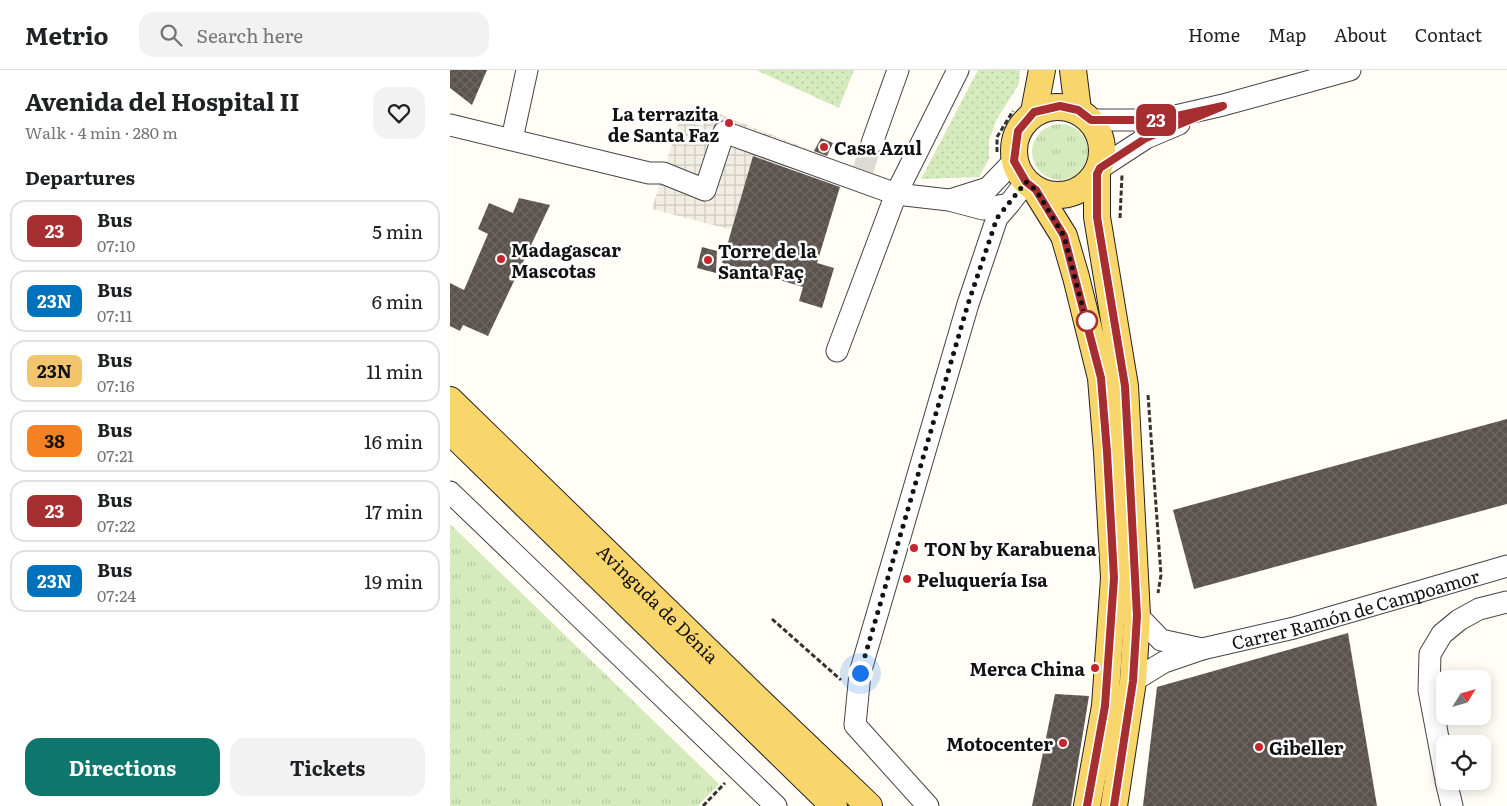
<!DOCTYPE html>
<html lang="en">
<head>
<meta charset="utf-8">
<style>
	:root { --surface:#fff; --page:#f2f2f2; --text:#202124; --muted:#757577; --line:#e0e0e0; --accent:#0f766e }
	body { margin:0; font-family:Literata,serif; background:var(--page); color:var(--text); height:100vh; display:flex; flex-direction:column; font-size:19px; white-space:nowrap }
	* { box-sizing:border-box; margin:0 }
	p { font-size:16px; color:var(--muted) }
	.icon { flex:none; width:28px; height:28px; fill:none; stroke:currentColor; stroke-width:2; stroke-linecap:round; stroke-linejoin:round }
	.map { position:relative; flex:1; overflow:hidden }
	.sheet { display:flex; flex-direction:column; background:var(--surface); width:450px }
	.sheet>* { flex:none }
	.badge { padding:0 10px; border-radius:8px; font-size:18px; line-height:32px }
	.needle { width:32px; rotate:53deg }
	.fabs { position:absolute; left:986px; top:600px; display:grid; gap:10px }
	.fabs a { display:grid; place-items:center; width:55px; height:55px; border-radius:10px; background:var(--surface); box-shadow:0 2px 12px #0003; font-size:25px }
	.you { position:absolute; width:25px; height:25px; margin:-12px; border:4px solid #fff; border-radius:50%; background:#1a73e8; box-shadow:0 0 0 8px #1a73e833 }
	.map>.badge { position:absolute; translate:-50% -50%; box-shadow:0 0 0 2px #fff }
	h2 { padding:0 25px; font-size:19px; line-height:45px }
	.round { display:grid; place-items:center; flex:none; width:52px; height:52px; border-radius:15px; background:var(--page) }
	.head { display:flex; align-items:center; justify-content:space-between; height:85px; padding:0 25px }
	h1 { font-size:24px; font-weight:700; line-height:38px }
	.cta { display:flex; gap:10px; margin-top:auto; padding:10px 25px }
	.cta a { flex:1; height:58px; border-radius:15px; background:var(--accent); color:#fff; font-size:20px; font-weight:700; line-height:58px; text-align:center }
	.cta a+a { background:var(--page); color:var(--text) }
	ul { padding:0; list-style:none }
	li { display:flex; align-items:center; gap:15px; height:62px; margin:0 10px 8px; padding:0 15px; border:2px solid var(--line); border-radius:15px }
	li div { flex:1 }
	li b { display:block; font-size:19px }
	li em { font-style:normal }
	li .badge { min-width:55px; font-weight:700; text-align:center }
	header { display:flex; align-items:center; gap:30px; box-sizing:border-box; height:70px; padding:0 25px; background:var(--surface); border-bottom:1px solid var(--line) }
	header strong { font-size:24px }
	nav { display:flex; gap:28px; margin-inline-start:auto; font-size:18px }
	.search { width:350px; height:45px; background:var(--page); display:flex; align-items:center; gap:12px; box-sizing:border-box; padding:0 18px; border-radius:15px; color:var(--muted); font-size:19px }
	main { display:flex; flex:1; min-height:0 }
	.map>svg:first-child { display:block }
	.grass { fill:url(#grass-tufts) }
	.park { fill:url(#park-dots) }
	.plaza { fill:url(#plaza-grid) }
	.building { fill:url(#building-cross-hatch) }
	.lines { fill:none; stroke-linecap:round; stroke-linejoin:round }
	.minor-tunnel { stroke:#dbdad3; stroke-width:21; stroke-dasharray:21 11; stroke-linecap:butt }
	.minor-casing { stroke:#444; stroke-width:23 }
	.major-casing { stroke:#222; stroke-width:28 }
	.path { stroke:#333; stroke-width:3; stroke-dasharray:5 2.5; stroke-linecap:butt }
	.minor { stroke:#fff; stroke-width:21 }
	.major { stroke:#f9d66b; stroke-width:26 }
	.line-casing { stroke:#fff; stroke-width:11 }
	.line { stroke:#a72e30; stroke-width:8 }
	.walk { stroke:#111; stroke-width:5; stroke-dasharray:0 9 }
	.poi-dot { fill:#c4262e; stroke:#fff; stroke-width:2 }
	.stop-dot { fill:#fff; stroke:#a72e30; stroke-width:2.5 }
	.labels { text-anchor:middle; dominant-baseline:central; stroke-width:5; stroke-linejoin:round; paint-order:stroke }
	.poi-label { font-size:18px; font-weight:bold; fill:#111; stroke:#fff; text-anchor:start }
	.street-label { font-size:18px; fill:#111; stroke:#fff }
</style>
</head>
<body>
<header>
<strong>Metrio</strong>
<div class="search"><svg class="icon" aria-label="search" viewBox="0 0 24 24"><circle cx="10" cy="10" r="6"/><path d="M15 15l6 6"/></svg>Search here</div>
<nav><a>Home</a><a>Map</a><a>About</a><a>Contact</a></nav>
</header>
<main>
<section class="sheet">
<div class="head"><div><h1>Avenida del Hospital II</h1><p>Walk · 4 min · 280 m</p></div><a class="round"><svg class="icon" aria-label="heart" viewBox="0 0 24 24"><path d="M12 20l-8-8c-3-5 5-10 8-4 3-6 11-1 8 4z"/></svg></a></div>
<h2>Departures</h2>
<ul>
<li><span class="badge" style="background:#a72e30;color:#fff">23</span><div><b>Bus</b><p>07:10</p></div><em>5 min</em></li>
<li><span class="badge" style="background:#0072bc;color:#fff">23N</span><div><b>Bus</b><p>07:11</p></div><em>6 min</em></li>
<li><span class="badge" style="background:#f2c46c;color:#111">23N</span><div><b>Bus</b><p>07:16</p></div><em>11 min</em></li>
<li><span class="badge" style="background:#f58220;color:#111">38</span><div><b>Bus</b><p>07:21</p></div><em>16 min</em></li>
<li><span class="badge" style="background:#a72e30;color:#fff">23</span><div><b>Bus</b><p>07:22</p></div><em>17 min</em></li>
<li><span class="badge" style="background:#0072bc;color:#fff">23N</span><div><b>Bus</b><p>07:24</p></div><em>19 min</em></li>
</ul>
<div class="cta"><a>Directions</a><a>Tickets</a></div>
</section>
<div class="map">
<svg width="1057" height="736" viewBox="0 0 1057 736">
	<defs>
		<pattern id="grass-tufts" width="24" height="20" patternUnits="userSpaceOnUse" patternTransform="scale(1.25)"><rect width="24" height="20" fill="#d5ebbd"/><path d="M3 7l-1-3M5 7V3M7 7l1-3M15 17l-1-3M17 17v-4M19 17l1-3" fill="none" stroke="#b6c8a1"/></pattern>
		<pattern id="park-dots" width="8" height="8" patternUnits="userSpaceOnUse" patternTransform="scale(1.25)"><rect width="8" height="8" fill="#d5ebbd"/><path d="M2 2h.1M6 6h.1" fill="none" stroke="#b6c8a1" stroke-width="1.8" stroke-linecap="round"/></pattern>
		<pattern id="plaza-grid" width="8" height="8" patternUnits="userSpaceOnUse" patternTransform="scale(1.25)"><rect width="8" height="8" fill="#f1ede2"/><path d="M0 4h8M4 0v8" fill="none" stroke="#cecac1"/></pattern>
		<pattern id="building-cross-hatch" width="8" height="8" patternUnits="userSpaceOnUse" patternTransform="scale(1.25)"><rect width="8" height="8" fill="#5a524d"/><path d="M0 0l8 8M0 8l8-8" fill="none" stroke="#6d6662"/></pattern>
	</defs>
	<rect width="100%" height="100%" fill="#fffdf5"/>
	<g class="grass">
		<circle cx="610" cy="82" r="28"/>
		<polygon points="0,454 269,714 248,736 0,736"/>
	</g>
	<g class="park">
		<polygon points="306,0 404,0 389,38"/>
		<polygon points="528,0 570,0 569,14 547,49 539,70 539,89 529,107 471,109"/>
	</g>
	<polygon class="plaza" points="258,39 309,60 413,100 444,110 435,127 304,87 282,160 202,139 229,51 253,56"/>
	<g class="building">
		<polygon points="0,0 37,0 22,35 0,18"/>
		<polygon points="371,68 383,73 377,86 364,81"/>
		<polygon points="303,86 390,117 367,193 384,198 372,238 349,231 353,217 272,193"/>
		<polygon points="69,128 100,135 38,266 13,255 10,261 0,256 0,213 14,220 38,164 28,159 39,133 63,143"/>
		<polygon points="252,177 267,181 266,203 247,198"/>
		<polygon points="1057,349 1057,434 744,519 723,440"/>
		<polygon points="898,563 927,736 693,736 707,617"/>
		<polygon points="605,624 639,626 621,736 582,736"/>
	</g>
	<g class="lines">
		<polyline class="minor-tunnel" points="413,100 422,73"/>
		<g class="minor-casing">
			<g id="minor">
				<polyline points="641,50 708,50 773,35 900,0"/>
				<polyline points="0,55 199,103 213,103 255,120 274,62 446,124 499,130 533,139 559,134 576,112"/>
				<polyline points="62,69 77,0"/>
				<polyline points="422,73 448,0"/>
				<polyline points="650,98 696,68 729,54"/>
				<polyline points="500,130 538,118 564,91"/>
				<polyline points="387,281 446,124 508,0"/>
				<polyline points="0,422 326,736"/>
				<polyline points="687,545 711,570 752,579"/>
				<path id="s1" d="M683,611L714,592L752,579L844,558L1057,496"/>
				<polyline points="995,705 979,620 980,584 992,564 1009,550 1029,539 1057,532"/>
				<polyline points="996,711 1002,736"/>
				<polyline points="478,736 405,655 410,603 518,234 547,148 559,134"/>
			</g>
		</g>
		<g class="major-casing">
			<g id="major">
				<polyline points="623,0 628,40"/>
				<circle cx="608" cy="81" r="44"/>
				<polyline points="584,42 592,0"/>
				<polyline points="647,103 647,147 675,316 687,545 683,611 664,736"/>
				<polyline points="586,121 614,166 626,207 651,308 657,382 664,508 655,636 637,736"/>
				<path id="s2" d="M0,330L304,626L419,736"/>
				<polyline points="0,361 384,736"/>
			</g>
		</g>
		<g class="path">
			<polyline points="547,82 547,67 563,41"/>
			<polyline points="670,148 672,105"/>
			<polyline points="698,325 711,505 708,523"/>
			<polyline points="322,549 391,610"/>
			<polyline points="253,736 275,713"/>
		</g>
		<use href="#minor" class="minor"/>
		<use href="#major" class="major"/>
	</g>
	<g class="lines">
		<g class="line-casing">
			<polyline id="line" points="637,736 655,636 664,508 657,382 651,308 614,166 586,120 576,112 564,91 568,61 584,42 610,36 628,40 641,50 708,50 773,36 696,68 650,98 647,104 647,147 675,316 687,546 683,611 664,736"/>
		</g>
		<use href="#line" class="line"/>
		<polyline class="walk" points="410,603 518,234 547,148 576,112 586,120 614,166 638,258 637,251"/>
	</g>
	<g class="poi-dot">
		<circle cx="279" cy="53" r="5"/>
		<circle cx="374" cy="77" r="5"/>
		<circle cx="51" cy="189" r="5"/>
		<circle cx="258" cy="190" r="5"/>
		<circle cx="464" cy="478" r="5"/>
		<circle cx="457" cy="509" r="5"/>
		<circle cx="645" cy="598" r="5"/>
		<circle cx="613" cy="673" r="5"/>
		<circle cx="809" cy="677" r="5"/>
	</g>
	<circle class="stop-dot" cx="637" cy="251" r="10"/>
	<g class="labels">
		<g class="poi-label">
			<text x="269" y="43" text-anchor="end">La terrazita<tspan x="269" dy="21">de Santa Faz</tspan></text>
			<text x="384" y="77">Casa Azul</text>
			<text x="61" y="179">Madagascar<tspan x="61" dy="21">Mascotas</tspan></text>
			<text x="268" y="180">Torre de la<tspan x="268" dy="21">Santa Faç</tspan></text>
			<text x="474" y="478">TON by Karabuena</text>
			<text x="467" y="509">Peluquería Isa</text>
			<text x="635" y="598" text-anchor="end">Merca China</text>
			<text x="603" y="673" text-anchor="end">Motocenter</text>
			<text x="819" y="677">Gibeller</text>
		</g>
		<g class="street-label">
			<text stroke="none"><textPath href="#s2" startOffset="291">Avinguda de Dénia</textPath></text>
			<text stroke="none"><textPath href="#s1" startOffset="235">Carrer Ramón de Campoamor</textPath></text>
		</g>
	</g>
</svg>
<div class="fabs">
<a><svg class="needle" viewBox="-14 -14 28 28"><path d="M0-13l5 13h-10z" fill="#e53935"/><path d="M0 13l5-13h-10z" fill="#757577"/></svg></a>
<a><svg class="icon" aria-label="locate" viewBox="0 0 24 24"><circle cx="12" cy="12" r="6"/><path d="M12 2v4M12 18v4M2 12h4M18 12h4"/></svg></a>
</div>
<div class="you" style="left:410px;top:603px"></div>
<b class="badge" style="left:706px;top:50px;background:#a72e30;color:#fff">23</b>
</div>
</main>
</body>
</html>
